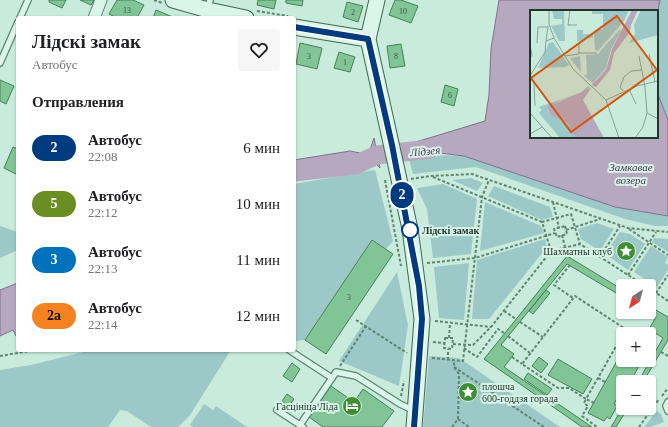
<!DOCTYPE html>
<html lang="ru">
<head>
<meta charset="utf-8">
<style>
	:root { --surface:#fff; --page:#f6f6f6; --text:#202124; --muted:#757577 }
	body { margin:0; font-family:Georgia,serif; background:var(--page); color:var(--text); height:100vh; display:flex; flex-direction:column; font-size:15px; white-space:nowrap }
	* { box-sizing:border-box; margin:0 }
	p { font-size:13px; color:var(--muted) }
	.icon { flex:none; width:22px; height:22px; fill:none; stroke:currentColor; stroke-width:2; stroke-linecap:round; stroke-linejoin:round }
	.map { position:relative; flex:1; overflow:hidden }
	.drawer { position:absolute; left:16px; top:16px; width:280px; height:336px; display:flex; flex-direction:column; background:var(--surface); border-radius:4px; box-shadow:0 1px 3px #0004 }
	.drawer>* { flex:none }
	.badge { padding:0 8px; border-radius:13px; font-size:14px; line-height:26px }
	.needle { width:26px; rotate:216deg }
	.tools { position:absolute; left:616px; top:279px; display:grid; gap:8px }
	.tools a { display:grid; place-items:center; width:40px; height:40px; border-radius:4px; background:var(--surface); box-shadow:0 1px 3px #0004; font-size:20px }
	.map>.badge { position:absolute; translate:-50% -50%; box-shadow:0 0 0 2px #fff }
	h2 { padding:0 16px; font-size:15px; line-height:36px }
	.round { display:grid; place-items:center; flex:none; width:42px; height:42px; border-radius:4px; background:var(--page) }
	.summary { display:flex; align-items:center; justify-content:space-between; height:68px; padding:0 16px }
	h1 { font-size:19px; font-weight:600; line-height:30px }
	ul { padding:0; list-style:none }
	li { display:flex; align-items:center; gap:12px; height:56px; padding:0 16px }
	li div { flex:1 }
	li b { display:block; font-size:15px }
	li em { font-style:normal }
	li .badge { min-width:44px; font-weight:700; text-align:center }
	.map>svg:first-child { display:block }
	.green { fill:#9cc8c8 }
	.water { fill:#b6a8bf; stroke:#82708d }
	.lines { fill:none; stroke-linecap:round; stroke-linejoin:round }
	.river { stroke:#b6a8bf; stroke-width:19 }
	.building { fill:#81c596; stroke:#468258 }
	.lane-casing { stroke:#5e856f; stroke-width:8 }
	.street-casing { stroke:#5e856f; stroke-width:13 }
	.secondary-casing { stroke:#426750; stroke-width:17 }
	.path { stroke:#5e856f; stroke-width:2; stroke-dasharray:3 2; stroke-linecap:butt }
	.lane { stroke:#daf6eb; stroke-width:5.5 }
	.street { stroke:#daf6eb; stroke-width:11 }
	.secondary { stroke:#daf6eb; stroke-width:15 }
	.line-casing { stroke:#fff; stroke-width:9 }
	.line { stroke:#003b80; stroke-width:6 }
	.stop-dot { fill:#fff; stroke:#003b80; stroke-width:2 }
	.labels { text-anchor:middle; dominant-baseline:central; stroke-width:4; stroke-linejoin:round; paint-order:stroke }
	.number-label { font-size:8px; fill:#395a44 }
	.stop-label { font-size:10px; font-weight:bold; fill:#213729; stroke:#d7f3e8; text-anchor:start }
	.poi-label { font-size:10px; fill:#213729; stroke:#d7f3e8; text-anchor:end }
	.water-label { font-size:11px; font-style:italic; fill:#4f3155; stroke:#d7f3e8 }
	.inset-river { fill:none; stroke:#b6a8bf; stroke-width:2 }
	.inset-road { fill:none; stroke:#85a394; stroke-width:1 }
	.view { fill:#d4560f; fill-opacity:0.15; stroke:#d4560f; stroke-width:2 }
	.inset-edge { fill:none; stroke:#213729; stroke-width:2 }
</style>
</head>
<body>
<div class="map">
<svg width="668" height="427" viewBox="0 0 668 427">
	<rect width="100%" height="100%" fill="#c8ebdc"/>
	<g class="green">
		<polygon points="660,0 668,0 668,120 657,92 657,14"/>
		<polygon points="427,155 464,156 615,207 668,216 668,226 655,226 625,219 476,167 413,174 409,159"/>
		<polygon points="375,170 393,241 386,249 372,240 305,340 294,341 294,184"/>
		<polygon points="471,178 483,183 477,191 452,180"/>
		<polygon points="443,184 477,199 471,254 433,258 427,209 417,188"/>
		<polygon points="494,186 550,207 553,217 542,220 488,196"/>
		<polygon points="485,202 541,226 544,233 480,251"/>
		<polygon points="597,223 614,229 600,251 581,239 578,229"/>
		<polygon points="0,226 18,232 18,250 0,258"/>
		<polygon points="620,232 630,234 645,244 628,270 605,254"/>
		<polygon points="654,238 668,239 668,252 652,242"/>
		<polygon points="545,239 547,247 489,319 472,319 477,260"/>
		<polygon points="651,246 668,257 665,263 668,265 668,270 657,287 634,272"/>
		<polygon points="469,263 464,320 439,318 434,267"/>
		<polygon points="397,272 408,325 399,386 339,361"/>
		<polygon points="91,350 231,350 190,415 178,427 151,427 127,411 120,410 108,427 0,427 0,370 31,365"/>
		<polygon points="429,356 459,358 560,427 423,427"/>
		<polygon points="204,404 213,410 216,406 247,427 193,427 190,425"/>
		<polygon points="657,411 661,414 664,422 651,427 644,427"/>
	</g>
	<g class="water">
		<polygon points="499,0 660,0 657,14 657,11 531,11 531,137 657,137 657,92 668,120 668,216 615,207 464,156 431,152 409,154 404,152 406,145 485,121 489,95 491,49"/>
		<polygon points="374,138 380,168 372,160 294,172 294,160 350,151 365,154 370,150"/>
		<polygon points="18,283 18,335 16,336 13,330 0,336 0,290"/>
	</g>
	<g class="lines">
		<polyline class="river" points="294,172 355,165 377,155 430,149"/>
	</g>
	<g class="building">
		<polygon points="49,0 66,0 62,8 49,2"/>
		<polygon points="80,0 94,0 91,5"/>
		<polygon points="117,0 133,0 144,5 137,18 117,18 109,14"/>
		<polygon points="258,0 276,0 274,9 257,5"/>
		<polygon points="286,0 303,0 302,6 286,3"/>
		<polygon points="395,0 401,0 418,6 411,23 389,15"/>
		<polygon points="347,2 363,6 358,22 343,17"/>
		<polygon points="156,10 175,18 153,18"/>
		<polygon points="300,43 322,48 317,69 296,64"/>
		<polygon points="401,44 405,66 390,68 387,46"/>
		<polygon points="339,52 355,57 350,72 334,68"/>
		<polygon points="0,80 14,86 6,104 0,101"/>
		<polygon points="445,85 458,89 454,106 441,102"/>
		<polygon points="13,147 18,149 18,169 16,174 4,168"/>
		<polygon points="372,240 393,254 326,354 305,340"/>
		<polygon points="567,256 623,290 623,297 567,264 501,345 514,354 504,367 592,427 582,427 484,359"/>
		<polygon points="546,290 550,293 533,314 529,311"/>
		<polygon points="649,306 668,317 668,340 643,382 638,382 663,338 649,329 656,317 648,312"/>
		<polygon points="623,350 623,360 642,360 631,381 628,379 626,382 623,382 623,388 614,404 617,406 610,419 607,417 604,421 588,413"/>
		<polygon points="539,357 548,364 541,373 532,366"/>
		<polygon points="558,359 592,379 583,394 548,375"/>
		<polygon points="292,363 300,369 292,382 283,376"/>
		<polygon points="528,373 552,389 547,395 524,379"/>
		<polygon points="331,386 354,402 363,389 394,411 382,427 323,427 309,417"/>
		<polygon points="287,394 294,399 289,406 282,401"/>
		<polygon points="623,407 628,408 616,427 611,427"/>
	</g>
	<g class="lines">
		<g class="lane-casing">
			<g id="lane">
				<polyline points="208,10 210,0"/>
				<polyline points="20,18 28,0"/>
				<polyline points="0,63 18,22"/>
				<polyline points="289,350 332,378"/>
				<polyline points="668,402 666,406 668,411"/>
				<polyline points="277,410 303,427"/>
				<polyline points="300,425 336,372 356,376 400,404 415,411"/>
			</g>
		</g>
		<g class="street-casing">
			<polyline id="street" points="94,18 101,0"/>
		</g>
		<g class="secondary-casing">
			<g id="secondary">
				<polyline points="173,0 208,10 246,18"/>
				<polyline points="377,0 368,39 410,229 422,319 414,427"/>
				<polyline points="294,27 368,39"/>
			</g>
		</g>
		<g class="path">
			<polyline points="154,0 162,3"/>
			<polyline points="257,11 288,16"/>
			<polyline points="433,177 542,222"/>
			<polyline points="411,179 431,176 472,174 628,228 668,232"/>
			<polyline points="385,180 401,266"/>
			<polyline points="553,202 559,228"/>
			<polygon points="565,226 567,234 557,237 554,229"/>
			<polyline points="629,229 668,255"/>
			<polyline points="566,230 600,219"/>
			<polyline points="562,235 565,247"/>
			<polyline points="551,251 542,222 571,214 580,244"/>
			<polyline points="600,257 620,226"/>
			<polyline points="427,263 475,258 555,233"/>
			<polyline points="570,265 554,285 573,298"/>
			<polyline points="628,275 656,232"/>
			<polyline points="649,288 668,301"/>
			<polyline points="656,293 668,275"/>
			<polyline points="504,311 516,319"/>
			<polyline points="356,320 407,353"/>
			<polyline points="435,321 491,327"/>
			<polyline points="520,322 543,337"/>
			<polyline points="623,334 586,399 569,388 558,388 522,364 575,296 633,334"/>
			<polyline points="508,336 530,353"/>
			<polygon points="445,338 453,338 452,349 444,348"/>
			<polyline points="449,338 450,323"/>
			<polyline points="649,339 653,332"/>
			<polyline points="433,342 444,343"/>
			<polyline points="453,344 473,345 491,327 551,251 580,244 645,286"/>
			<polyline points="649,344 657,349"/>
			<polyline points="464,348 477,357 498,329 504,333"/>
			<polyline points="661,352 668,356"/>
			<polyline points="0,356 35,350"/>
			<polyline points="512,357 522,364"/>
			<polyline points="649,357 655,347"/>
			<polyline points="432,358 463,361 482,197 489,180"/>
			<polyline points="448,360 448,349"/>
			<polyline points="641,362 645,364 648,360"/>
			<polyline points="340,366 366,326"/>
			<polyline points="454,367 544,427"/>
			<polyline points="598,378 605,382"/>
			<polyline points="401,396 404,381"/>
			<polyline points="662,396 668,388"/>
			<polyline points="594,403 586,399 584,403 588,406 582,416 597,427"/>
			<polyline points="458,419 469,427"/>
			<polyline points="452,427 458,419 459,374 454,367 454,360"/>
			<polyline points="639,427 659,399"/>
		</g>
		<use href="#lane" class="lane"/>
		<use href="#street" class="street"/>
		<use href="#secondary" class="secondary"/>
	</g>
	<g class="lines">
		<g class="line-casing">
			<polyline id="line" points="294,27 368,39 392,145 419,286 422,319 414,427"/>
		</g>
		<use href="#line" class="line"/>
	</g>
	<defs>
		<g id="sight-disc" transform="scale(1)"><circle r="9.5" fill="#3e8f34" stroke="#d7f3e8"/><path d="M0-6L1.8-2.2L6-1.7L2.9 1.2L3.7 5.4L0 3.3L-3.7 5.4L-2.9 1.2L-6-1.7L-1.8-2.2Z" fill="#fff"/></g>
		<g id="hotel-disc" transform="scale(1)"><circle r="9.5" fill="#3e8f34" stroke="#d7f3e8"/><path d="M-6-4.5h1.5V1H6V5H4.5V3h-9V5H-6ZM-4 0a1.8 1.8 0 1 1 3.6 0ZM.5 0V-2.5h3Q6-2.5 6 0Z" fill="#fff"/></g>
	</defs>
	<g fill-rule="evenodd">
		<use href="#sight-disc" x="626" y="251"/>
		<use href="#sight-disc" x="468" y="392"/>
		<use href="#hotel-disc" x="352" y="406"/>
	</g>
	<circle class="stop-dot" cx="410" cy="230" r="8"/>
	<g class="labels">
		<g class="number-label">
			<text x="127" y="10">13</text>
			<text x="403" y="11">10</text>
			<text x="353" y="12">2</text>
			<text x="309" y="56">3</text>
			<text x="396" y="56">8</text>
			<text x="345" y="62">1</text>
			<text x="450" y="95">6</text>
			<text x="349" y="297">3</text>
		</g>
		<g class="stop-label">
			<text x="422" y="230">Лідскі замак</text>
		</g>
		<g class="poi-label">
			<text x="612" y="251">Шахматны клуб</text>
			<text x="482" y="386" text-anchor="start">плошча<tspan x="482" dy="12">600-годдзя горада</tspan></text>
			<text x="338" y="406">Гасцініца Ліда</text>
		</g>
		<g class="water-label">
			<text transform="translate(425 151) rotate(-5)">Лідзея</text>
			<text x="631" y="167">Замкавае<tspan x="631" dy="13">возера</tspan></text>
		</g>
	</g>
	<g transform="translate(530 10)">
		<rect width="128" height="128" fill="#c8ebdc"/>
		<path d="M22,0H34L35,31H29L21,16L32,14V9H24ZM62,0H99L94,11L68,41L65,40L64,25L65,20L73,19V4H62ZM111,0H128V25L99,33L105,24L104,15ZM47,20H53V24H63V27L47,32ZM89,20L91,21L81,39L76,58L63,73L54,66L57,64L56,45L68,44ZM23,32L39,55L35,57L8,58L19,33ZM50,46L51,62L40,48ZM58,76L60,78L53,83L29,91L17,99L20,105L39,113L45,128H30L9,103L12,100L9,97L50,83Z" fill="#9cc8c8"/>
		<path d="M102,0H108L101,15L100,22L84,43L80,60L66,77L62,74L77,62L82,39ZM61,78L53,90L74,128H45L38,113L20,105L17,97Z" fill="#b6a8bf"/>
		<path class="inset-river" d="M63,76L77,60L83,40"/>
		<path class="inset-road" d="M19,0V14L24,28L43,59L76,90L89,128M40,0L38,15H47M18,16L16,31L24,28M7,33L8,17H18M0,34L2,45L0,48M49,43H67M119,44L125,72M35,46L49,44V34M0,66L15,42L16,31M0,68L4,73L5,96M99,79L106,94M93,81L90,77L94,67L101,61L111,60M76,90L107,76L128,71M0,103L22,128M117,103L128,109M0,124L12,117M105,128L113,117L117,103L115,77L109,46"/>
		<path class="view" d="M87,6L127,60L41,122L1,68Z"/>
		<rect width="128" height="128" class="inset-edge"/>
	</g>
</svg>
<div class="tools">
<a><svg class="needle" viewBox="-14 -14 28 28"><path d="M0-13l5 13h-10z" fill="#e53935"/><path d="M0 13l5-13h-10z" fill="#757577"/></svg></a>
<a>+</a>
<a>−</a>
</div>
<b class="badge" style="left:402px;top:195px;background:#003b80;color:#fff">2</b>
<section class="drawer">
<div class="summary"><div><h1>Лідскі замак</h1><p>Автобус</p></div><a class="round"><svg class="icon" aria-label="heart" viewBox="0 0 24 24"><path d="M12 20l-8-8c-3-5 5-10 8-4 3-6 11-1 8 4z"/></svg></a></div>
<h2>Отправления</h2>
<ul>
<li><span class="badge" style="background:#003b80;color:#fff">2</span><div><b>Автобус</b><p>22:08</p></div><em>6 мин</em></li>
<li><span class="badge" style="background:#6b8e23;color:#fff">5</span><div><b>Автобус</b><p>22:12</p></div><em>10 мин</em></li>
<li><span class="badge" style="background:#0072bc;color:#fff">3</span><div><b>Автобус</b><p>22:13</p></div><em>11 мин</em></li>
<li><span class="badge" style="background:#f58220;color:#111">2а</span><div><b>Автобус</b><p>22:14</p></div><em>12 мин</em></li>
</ul>
</section>
</div>
</body>
</html>
